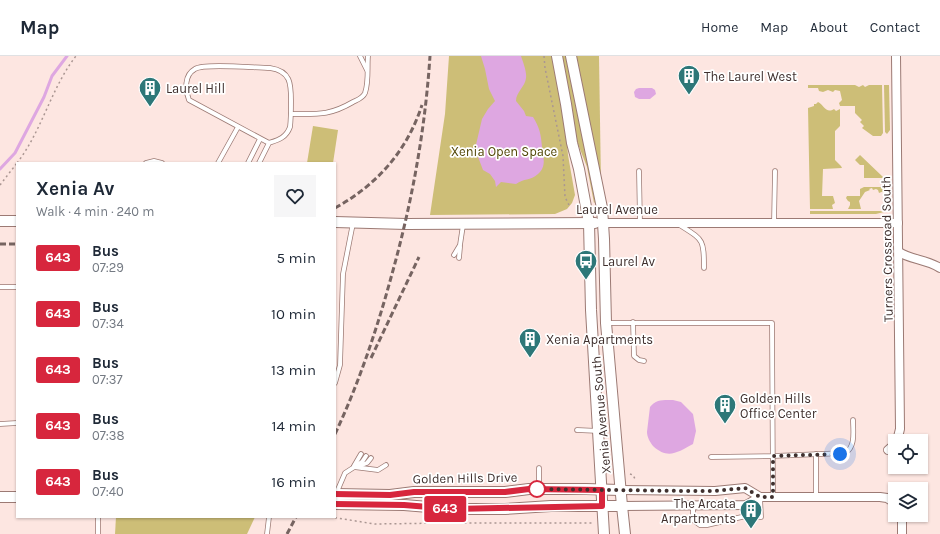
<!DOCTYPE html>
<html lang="en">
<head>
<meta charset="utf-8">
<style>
	:root { --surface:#fff; --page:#f6f6f7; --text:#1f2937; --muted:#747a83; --line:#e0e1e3 }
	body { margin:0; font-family:Karla,sans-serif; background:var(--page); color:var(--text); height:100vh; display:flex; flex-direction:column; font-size:15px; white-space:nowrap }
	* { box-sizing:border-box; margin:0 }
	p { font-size:13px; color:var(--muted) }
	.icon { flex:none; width:22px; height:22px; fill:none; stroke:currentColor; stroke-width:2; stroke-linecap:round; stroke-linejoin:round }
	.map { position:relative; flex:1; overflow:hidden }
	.panel { position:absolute; left:16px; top:106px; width:320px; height:356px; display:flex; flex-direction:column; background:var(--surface); border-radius:0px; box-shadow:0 1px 3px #0004 }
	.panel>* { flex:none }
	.badge { padding:0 8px; border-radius:3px; font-size:14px; line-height:26px }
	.buttons { position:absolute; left:888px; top:378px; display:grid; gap:8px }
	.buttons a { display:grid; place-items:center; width:40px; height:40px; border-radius:0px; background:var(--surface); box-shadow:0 1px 3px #0004; font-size:20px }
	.you { position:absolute; width:20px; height:20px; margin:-10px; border:3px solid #fff; border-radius:50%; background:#1a73e8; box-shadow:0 0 0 6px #1a73e833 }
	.map>.badge { position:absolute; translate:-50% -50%; box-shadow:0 0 0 2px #fff }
	.round { display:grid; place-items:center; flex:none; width:42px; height:42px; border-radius:0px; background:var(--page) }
	.summary { display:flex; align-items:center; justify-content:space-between; height:68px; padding:0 20px }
	h1 { font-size:19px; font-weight:700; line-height:30px }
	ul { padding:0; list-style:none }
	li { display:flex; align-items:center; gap:12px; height:56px; padding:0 20px }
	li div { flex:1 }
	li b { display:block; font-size:15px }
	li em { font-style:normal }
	li .badge { min-width:44px; font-weight:700; text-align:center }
	header { display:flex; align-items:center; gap:24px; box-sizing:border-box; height:56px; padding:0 20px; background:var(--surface); border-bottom:1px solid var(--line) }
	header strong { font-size:19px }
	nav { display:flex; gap:22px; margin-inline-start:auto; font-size:14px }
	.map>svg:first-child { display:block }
	.green { fill:#cdbe77 }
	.water { fill:#dea7e1 }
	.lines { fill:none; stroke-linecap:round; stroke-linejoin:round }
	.stream { stroke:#dea7e1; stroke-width:3 }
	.service-casing { stroke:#9c7a74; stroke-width:5.5 }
	.minor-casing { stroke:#9c7a74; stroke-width:10 }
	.tertiary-casing { stroke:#9c7a74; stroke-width:12 }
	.path { stroke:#aa9692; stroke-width:1.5; stroke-dasharray:2 3; stroke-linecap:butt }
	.service { stroke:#fff; stroke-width:4 }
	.minor { stroke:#fff; stroke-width:8 }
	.tertiary { stroke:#fff; stroke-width:10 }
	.rail { stroke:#766461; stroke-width:3; stroke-dasharray:6 3; stroke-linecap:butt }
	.line-casing { stroke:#fff; stroke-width:9 }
	.line { stroke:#d7263d; stroke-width:6 }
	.walk { stroke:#3f302e; stroke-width:4; stroke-dasharray:0 7.2 }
	.stop-dot { fill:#fff; stroke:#d7263d; stroke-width:2 }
	.labels { text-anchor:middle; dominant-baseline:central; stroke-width:3.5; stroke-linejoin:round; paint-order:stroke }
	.poi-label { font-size:13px; fill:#3f302e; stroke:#fff; text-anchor:start }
	.park-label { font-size:13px; fill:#524606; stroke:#fff }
	.street-label { font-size:13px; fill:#3f302e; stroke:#fff }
</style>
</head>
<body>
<header>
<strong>Map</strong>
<nav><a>Home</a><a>Map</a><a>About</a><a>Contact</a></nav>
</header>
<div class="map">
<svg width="940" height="478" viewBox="0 0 940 478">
	<rect width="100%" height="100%" fill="#fde6e1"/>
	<g class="green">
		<polygon points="449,0 554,0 564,54 568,99 575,139 572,147 567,153 555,158 430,159 445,58"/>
		<polygon points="560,0 568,0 595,146 594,147 587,111 576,83"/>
		<polygon points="574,0 599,0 601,129"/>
		<polygon points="808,29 855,29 859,31 863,29 865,31 869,29 882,29 883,77 881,80 873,80 862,72 864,70 860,66 862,64 855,57 855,50 840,50 839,47 842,44 840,35 835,34 833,36 828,34 823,36 819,35 818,32 808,32"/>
		<polygon points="884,29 889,29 890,74 887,78 885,76"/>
		<path d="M818,46C824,49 826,58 834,53L836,55L840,53V70L835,75V104L841,110L842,112L823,113L822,140H833L835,147L832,149L833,153H810L808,52L814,50V48H816Z"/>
		<polygon points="313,70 338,74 333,107 307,107"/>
		<polygon points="860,99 883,121 883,122 864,122 864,109 860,109 855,104"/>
		<polygon points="864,131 882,131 884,135 879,137 878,134 876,133 873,134 872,132 869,133 870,134 865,136 859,145 861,153 848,153 850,149 850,146 848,145 846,142 847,140 860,140 860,133"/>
		<polygon points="810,155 880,155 884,156 876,158 810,158"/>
		<polygon points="116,461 255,461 247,478 115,478"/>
	</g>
	<g class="water">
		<path d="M481,0H521C523,6 527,16 526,22C525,31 516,36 516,45L524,55L526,60L533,61C540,72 541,79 542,91C543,101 547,110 538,118C530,125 524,122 516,128L501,126L496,131L495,125L490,118L483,114L475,93L482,63L488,53L495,45L489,33L485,13Z"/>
		<polygon points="639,32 652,32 655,34 656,38 650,43 639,43 635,41 634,36 636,33"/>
		<path d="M673,344L681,346L693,358L696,375L693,388C678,396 668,404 653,390C650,386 647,381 647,376C648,367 649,359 650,351C656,343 664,344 673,344Z"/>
	</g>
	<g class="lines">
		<polyline class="stream" points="0,113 15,97 44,41 52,20 67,0"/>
		<g class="service-casing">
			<g id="service">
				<polyline points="360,0 367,14"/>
				<path d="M291,58C317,58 329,60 353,46C357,44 363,42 365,37C369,26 367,11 368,0"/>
				<polyline points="146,107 154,105 162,107"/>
				<polyline points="218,107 238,71"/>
				<polyline points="248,107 260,83"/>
				<path d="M259,107L269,87C278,84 286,82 290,71C291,63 291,54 291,45C291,28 291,15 270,12C256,12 204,7 195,13C184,19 185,34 189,44L269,87"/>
				<polyline points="639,115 640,167"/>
				<polyline points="774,167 775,115"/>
				<path d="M678,168C703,184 704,182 704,212"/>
				<polyline points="454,199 460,189 463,169"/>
				<polyline points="459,202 460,191"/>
				<polyline points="0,231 17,231"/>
				<polyline points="633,266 634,300 639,304 644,305"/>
				<polyline points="607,267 772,267 773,441"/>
				<polyline points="335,327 340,309 343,218 353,167"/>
				<polyline points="0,368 17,367"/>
				<polyline points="577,374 599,375"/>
				<polyline points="816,398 816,441"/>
				<path d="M711,401L773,400L845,397C856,391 853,375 853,364"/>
				<polyline points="354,410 361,398"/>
				<polyline points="359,410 367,407 371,402"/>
				<polyline points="354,411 378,414 386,409"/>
				<polyline points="539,412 539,433"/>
				<polyline points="336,438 345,417 362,406 366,400"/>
				<polyline points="693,450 693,464 700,469 707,469 746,460 761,461 760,441"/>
				<polyline points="98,478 98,461"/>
				<polyline points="267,478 269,461"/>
			</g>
		</g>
		<g class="minor-casing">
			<g id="minor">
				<polyline points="896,0 900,373 897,385"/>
				<polyline points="603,167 898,167"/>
				<path d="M899,196C911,204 926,203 940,212"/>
				<polyline points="888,394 895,388"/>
				<polyline points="620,434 715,435 745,432 760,441"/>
				<polyline points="622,450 746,449 760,441 880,441 887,442 895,447"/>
				<polyline points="902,459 902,478"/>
			</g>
		</g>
		<g class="tertiary-casing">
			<g id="tertiary">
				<polyline points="557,0 566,48 572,87 579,113 589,167 591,254 604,478"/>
				<polyline points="571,0 602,152 604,183 606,267 622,450 625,478"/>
				<polyline points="0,165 17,165"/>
				<polyline points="335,166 406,168 595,167"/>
				<polyline points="335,438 390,439 414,436 505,436 529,433 586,433 620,434"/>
				<polyline points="0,441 17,441"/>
				<polyline points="335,448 404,449 453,453 505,453 551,450 622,450"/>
			</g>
		</g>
		<g class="path">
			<polyline points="544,0 545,12 563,100 565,141 569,149"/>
			<path d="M17,107C42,75 51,32 76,0"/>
			<polyline points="0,129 17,107"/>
			<polyline points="630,418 633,419 635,423"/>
			<polyline points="330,461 375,468 447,467 594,467"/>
		</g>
		<use href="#service" class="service"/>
		<use href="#minor" class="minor"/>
		<use href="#tertiary" class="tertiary"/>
		<g class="rail">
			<path d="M335,152C377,129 407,95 422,49"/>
			<polyline points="0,188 17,188"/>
			<polyline points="371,302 419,201"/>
			<path d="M335,378C359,327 377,273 392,218C412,146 425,75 430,0"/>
			<polyline points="287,478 296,461"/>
		</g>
	</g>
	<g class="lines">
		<g class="line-casing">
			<polyline id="line" points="335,438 390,439 414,436 505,436 529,433 602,434 602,450 453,453 404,449 335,448"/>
		</g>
		<use href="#line" class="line"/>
		<polyline class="walk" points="537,433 685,435 715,435 745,432 760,441 773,441 773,400 840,398"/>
	</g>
	<defs>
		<g id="building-pin" transform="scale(1.15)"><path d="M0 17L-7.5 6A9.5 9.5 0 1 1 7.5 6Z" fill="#2d7778" stroke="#fff"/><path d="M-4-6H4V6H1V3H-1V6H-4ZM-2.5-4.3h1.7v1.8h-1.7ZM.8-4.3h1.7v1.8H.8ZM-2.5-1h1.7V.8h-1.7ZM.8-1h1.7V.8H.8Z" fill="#fff"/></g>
		<g id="bus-pin" transform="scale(1.15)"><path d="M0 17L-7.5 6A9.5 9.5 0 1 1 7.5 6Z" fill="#2d7778" stroke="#fff"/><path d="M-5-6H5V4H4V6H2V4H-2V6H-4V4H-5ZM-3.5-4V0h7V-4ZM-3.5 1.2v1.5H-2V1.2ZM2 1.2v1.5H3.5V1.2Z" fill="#fff"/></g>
	</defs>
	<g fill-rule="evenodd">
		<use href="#building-pin" x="689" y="20"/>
		<use href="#building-pin" x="150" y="32"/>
		<use href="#bus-pin" x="586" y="205"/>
		<use href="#building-pin" x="530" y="283"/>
		<use href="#building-pin" x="725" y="349"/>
		<use href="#building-pin" x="751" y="454"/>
	</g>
	<circle class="stop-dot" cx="537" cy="433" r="8"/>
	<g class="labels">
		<g class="poi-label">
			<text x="704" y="20">The Laurel West</text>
			<text x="166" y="32">Laurel Hill</text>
			<text x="602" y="205">Laurel Av</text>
			<text x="546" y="283">Xenia Apartments</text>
			<text x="740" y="342">Golden Hills<tspan x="740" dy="15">Office Center</tspan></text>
			<text x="736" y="447" text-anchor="end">The Arcata<tspan x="736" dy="15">Arpartments</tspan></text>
		</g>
		<g class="park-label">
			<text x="504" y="95">Xenia Open Space</text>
		</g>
		<g class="street-label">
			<text x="617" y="153">Laurel Avenue</text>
			<text transform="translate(887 193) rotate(-91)">Turners Crossroad South</text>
			<text transform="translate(601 359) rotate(-95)">Xenia Avenue South</text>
			<text transform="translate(465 422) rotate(-1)">Golden Hills Drive</text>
		</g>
	</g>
</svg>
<div class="buttons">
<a><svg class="icon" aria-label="locate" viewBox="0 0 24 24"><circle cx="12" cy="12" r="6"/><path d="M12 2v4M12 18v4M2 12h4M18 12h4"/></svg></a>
<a><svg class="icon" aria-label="layers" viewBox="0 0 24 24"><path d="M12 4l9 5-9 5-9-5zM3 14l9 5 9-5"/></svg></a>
</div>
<div class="you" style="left:840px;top:398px"></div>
<b class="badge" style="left:445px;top:453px;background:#d7263d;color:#fff">643</b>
<section class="panel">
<div class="summary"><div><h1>Xenia Av</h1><p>Walk · 4 min · 240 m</p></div><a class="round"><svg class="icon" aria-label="heart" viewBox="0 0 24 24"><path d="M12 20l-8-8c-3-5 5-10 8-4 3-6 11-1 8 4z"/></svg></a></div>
<ul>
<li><span class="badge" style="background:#d7263d;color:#fff">643</span><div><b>Bus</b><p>07:29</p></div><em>5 min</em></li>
<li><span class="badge" style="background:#d7263d;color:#fff">643</span><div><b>Bus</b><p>07:34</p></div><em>10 min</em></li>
<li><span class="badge" style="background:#d7263d;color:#fff">643</span><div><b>Bus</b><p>07:37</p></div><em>13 min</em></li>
<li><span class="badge" style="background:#d7263d;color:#fff">643</span><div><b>Bus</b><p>07:38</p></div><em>14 min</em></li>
<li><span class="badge" style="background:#d7263d;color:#fff">643</span><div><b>Bus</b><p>07:40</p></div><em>16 min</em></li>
</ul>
</section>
</div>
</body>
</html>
